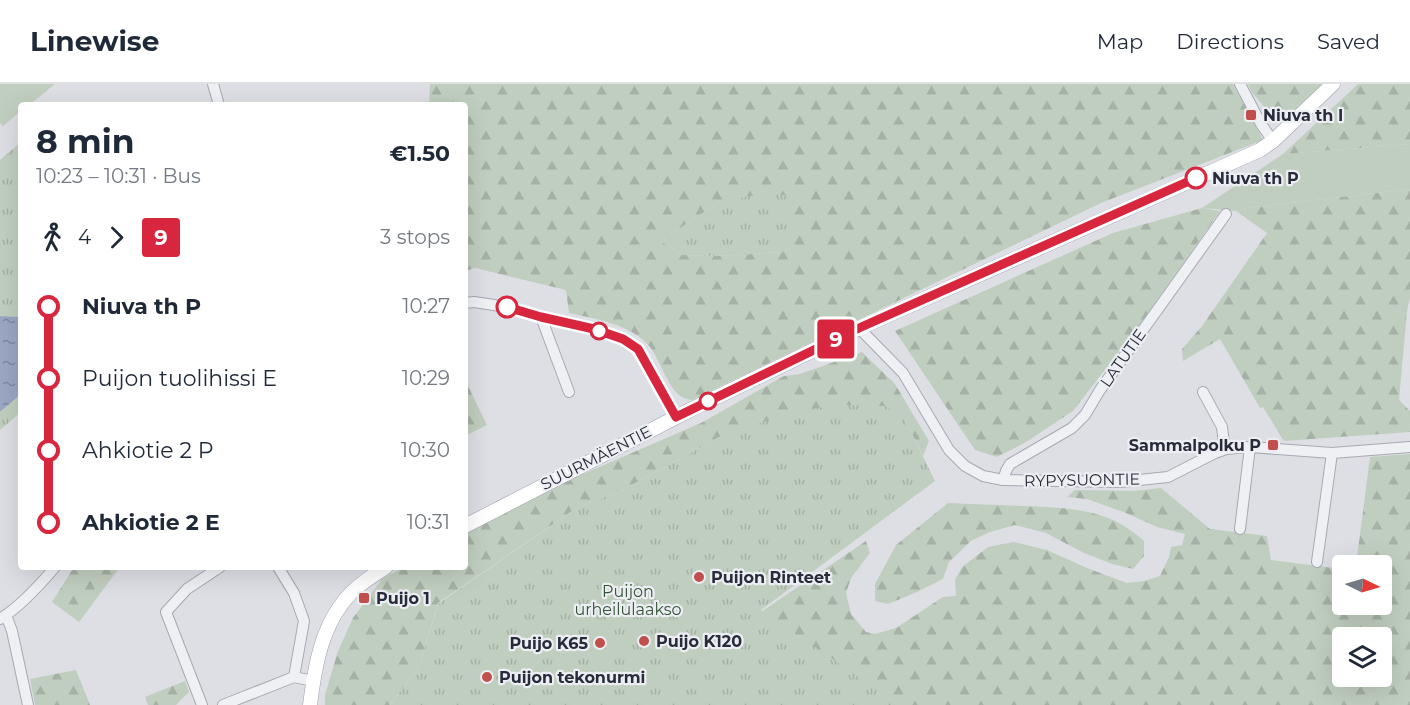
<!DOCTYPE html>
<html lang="en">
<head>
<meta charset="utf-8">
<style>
	:root { --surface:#fff; --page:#f6f6f7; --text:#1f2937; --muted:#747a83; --line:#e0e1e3 }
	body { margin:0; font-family:Montserrat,sans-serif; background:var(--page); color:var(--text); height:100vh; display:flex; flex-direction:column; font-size:22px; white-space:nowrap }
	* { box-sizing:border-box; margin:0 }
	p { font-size:20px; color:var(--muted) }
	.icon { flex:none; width:33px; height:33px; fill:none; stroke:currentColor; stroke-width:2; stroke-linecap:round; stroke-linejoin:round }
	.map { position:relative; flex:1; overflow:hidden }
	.sheet { position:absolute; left:18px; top:18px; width:450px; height:468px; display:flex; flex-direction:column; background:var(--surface); border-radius:6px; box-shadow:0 6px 24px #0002 }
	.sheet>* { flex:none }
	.badge { padding:0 12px; border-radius:4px; font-size:21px; line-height:39px }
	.needle { width:39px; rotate:95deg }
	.buttons { position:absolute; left:1332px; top:471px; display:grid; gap:12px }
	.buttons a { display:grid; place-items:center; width:60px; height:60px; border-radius:6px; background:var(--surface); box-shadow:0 6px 24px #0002; font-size:30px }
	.map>.badge { position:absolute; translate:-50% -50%; box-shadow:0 0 0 3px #fff }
	.legs { display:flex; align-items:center; gap:9px; height:66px; padding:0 18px; font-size:20px }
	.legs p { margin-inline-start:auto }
	.head { display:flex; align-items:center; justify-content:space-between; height:102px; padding:0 18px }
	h1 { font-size:33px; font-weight:700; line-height:45px }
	ul { padding:0 18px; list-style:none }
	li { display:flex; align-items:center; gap:21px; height:72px; font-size:22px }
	li i { display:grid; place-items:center; width:9px; height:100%; margin:0 8px; background:currentColor }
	li i::after { content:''; width:15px; height:15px; margin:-8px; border:4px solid; border-radius:50%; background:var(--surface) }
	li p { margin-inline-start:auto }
	li:first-child i { background:linear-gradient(#0000 50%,currentColor 0) }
	li:last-child i { background:linear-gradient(currentColor 50%,#0000 0) }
	header { display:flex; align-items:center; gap:36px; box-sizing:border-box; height:84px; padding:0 30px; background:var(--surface); border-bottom:2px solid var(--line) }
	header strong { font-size:28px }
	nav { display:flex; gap:33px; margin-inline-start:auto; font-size:21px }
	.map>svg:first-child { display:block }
	.grass { fill:#c0cebf }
	.forest { fill:url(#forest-firs); fill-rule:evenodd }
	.park { fill:url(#park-tufts) }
	.water { fill:url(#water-ripples) }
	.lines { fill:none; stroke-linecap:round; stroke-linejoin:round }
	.minor-casing { stroke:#a7a9b2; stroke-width:12 }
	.major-casing { stroke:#9da1b0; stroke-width:15 }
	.minor { stroke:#eff0f4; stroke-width:10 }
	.major { stroke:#fff; stroke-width:14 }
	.line-1-casing { stroke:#fff; stroke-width:14 }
	.line-1 { stroke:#d7263d; stroke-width:9 }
	.poi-dot { fill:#c14f4b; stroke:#eceef3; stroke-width:2 }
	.stop-1-dot { fill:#fff; stroke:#d7263d; stroke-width:3 }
	.labels { text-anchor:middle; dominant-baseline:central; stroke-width:4.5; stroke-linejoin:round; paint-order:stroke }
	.poi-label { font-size:16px; font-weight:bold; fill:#282b3a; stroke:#eceef3; text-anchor:start }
	.stop-label { font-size:16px; font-weight:bold; fill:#282b3a; stroke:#eceef3; text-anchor:start }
	.street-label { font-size:16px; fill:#282b3a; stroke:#eceef3 }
	.park-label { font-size:16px; fill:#365536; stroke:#eceef3 }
</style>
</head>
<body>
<header>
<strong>Linewise</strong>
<nav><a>Map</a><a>Directions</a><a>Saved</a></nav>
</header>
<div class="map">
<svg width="1410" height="621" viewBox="0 0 1410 621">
	<defs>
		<pattern id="forest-firs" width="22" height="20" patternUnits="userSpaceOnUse" patternTransform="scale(1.5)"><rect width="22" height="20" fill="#c0cebf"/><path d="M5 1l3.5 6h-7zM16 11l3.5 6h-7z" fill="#a5b1a5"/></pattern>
		<pattern id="park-tufts" width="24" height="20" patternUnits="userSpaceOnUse" patternTransform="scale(1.5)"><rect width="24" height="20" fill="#c0cebf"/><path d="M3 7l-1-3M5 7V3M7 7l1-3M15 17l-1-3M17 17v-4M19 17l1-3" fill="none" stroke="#a5b1a5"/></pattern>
		<pattern id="water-ripples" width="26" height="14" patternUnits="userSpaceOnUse" patternTransform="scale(1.5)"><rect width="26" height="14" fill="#9ba7c3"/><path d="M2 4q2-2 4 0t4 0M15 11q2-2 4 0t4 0" fill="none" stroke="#7e889f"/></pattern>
	</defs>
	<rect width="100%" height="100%" fill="#dddfe5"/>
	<g class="grass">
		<polygon points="0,0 55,0 29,21 21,21 21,27 3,42 0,39"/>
		<polygon points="1410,60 1410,105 1246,124 1236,127 1202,124 1283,70"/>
	</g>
	<g class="forest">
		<path d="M430,0H1233L1263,56L1101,119L692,316C687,315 682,314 679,311C667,301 660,276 650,263C631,240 596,235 569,229L566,206L475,184L465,187V21H429ZM721,117L794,162L784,168L719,172L682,171L661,157Z"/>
		<polygon points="1248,0 1326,0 1296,26 1283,35 1270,30 1251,7"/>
		<polygon points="1358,0 1410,0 1410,60 1283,70"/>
		<polygon points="1410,105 1410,213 1407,227 1399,316 1410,327 1410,348 1284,357 1263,323 1260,324 1220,255 1183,277 1182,265 1202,242 1267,149 1236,127 1246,124"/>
		<polygon points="1202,124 1220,127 1138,243 1073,327 1026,358 997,373 975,366 895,247 1113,149"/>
		<polygon points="862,268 895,300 929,357 923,372 905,336 723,351 621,407 578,423 438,519 420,581 390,621 325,621 325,611 338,567 353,534 382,495 404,483 465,483 465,448 530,413 701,339 784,292 800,290"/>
		<polygon points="465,298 466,298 487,341 465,352"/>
		<path d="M1410,370V621H762L727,551L866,457L870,469L851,494L846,509L851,530L866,548L875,550L896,544L943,513L956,512L955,496L962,483L988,463L1014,458L1047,466L1087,484L1127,499L1144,497L1160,492L1169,473L1171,463L1182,461L1185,450L1157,443L1126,429L1087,415L1067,413L1075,406L1134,407L1161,404L1210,445L1267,452L1271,476L1342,485V520H1382V482L1356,481L1370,373ZM1342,554H1382V592H1342Z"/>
		<path d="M948,419C973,420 998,421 1022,422C1068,424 1109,424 1144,457V472L1133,485L1112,480L1084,469L1046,449L1015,441L990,448L971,457L949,478L943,495L917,508L888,520L875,517V500L896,461Z"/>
		<polygon points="74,483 120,483 79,538 52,518"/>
		<polygon points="76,586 90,621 35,621 30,595"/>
		<polygon points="185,597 189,608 176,621 148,621 145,613"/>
	</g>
	<g class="park">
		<polygon points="21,58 21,233 0,232 0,76"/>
		<polygon points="776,108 786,112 790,118 794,162 784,168 719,172 682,171 661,157 721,117"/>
		<polygon points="21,309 21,328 0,346 0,328 20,311"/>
		<polygon points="843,321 886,322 905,336 935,397 761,526 900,621 390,621 420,581 438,520 578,423 621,407 723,351 801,326"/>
	</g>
	<polygon class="water" points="0,232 21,233 21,309 20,311 0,328"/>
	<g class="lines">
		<g class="minor-casing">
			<g id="minor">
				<polyline points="213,0 219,21"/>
				<polyline points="1240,0 1261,40 1273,57"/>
				<polyline points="465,219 474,218 507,223 541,233 594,245 623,255 638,265 677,333"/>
				<polyline points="541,233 569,308"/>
				<polyline points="859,244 903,289 949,366 965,382 983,392 1003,396 1120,398 1168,393 1215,369 1226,365 1250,363 1332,369 1410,363"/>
				<polyline points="1203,308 1222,343 1224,359 1226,365"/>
				<polyline points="1003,396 1006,387 1010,380 1072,344 1085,331 1100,306 1226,130"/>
				<polyline points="1240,445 1250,363"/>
				<polyline points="1317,478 1332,369"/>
				<polyline points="278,483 294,509 304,537 294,593"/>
				<polyline points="6,531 12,547 28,621"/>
				<path d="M0,535C21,522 39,502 55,483"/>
				<polyline points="202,621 166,528 187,505 220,483"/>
				<polyline points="223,621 294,593 313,597"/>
			</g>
		</g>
		<g class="major-casing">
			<g id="major">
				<polyline points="465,442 692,325 859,244 1260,66 1273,57 1333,0"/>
				<path d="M310,621C315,581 322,538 352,508C362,498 374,491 386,483"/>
			</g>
		</g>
		<use href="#minor" class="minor"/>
		<use href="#major" class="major"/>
	</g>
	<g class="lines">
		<g class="line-1-casing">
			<polyline id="line-1" points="507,223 541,233 594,245 623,255 638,265 676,333 859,244 1196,94"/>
		</g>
		<use href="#line-1" class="line-1"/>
	</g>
	<g class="poi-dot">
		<rect x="1245" y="25" width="12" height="12" rx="3"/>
		<rect x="1267" y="355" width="12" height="12" rx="3"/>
		<circle cx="699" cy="493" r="6"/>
		<rect x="358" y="508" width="12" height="12" rx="3"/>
		<circle cx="644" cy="557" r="6"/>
		<circle cx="600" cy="559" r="6"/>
		<circle cx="487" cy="593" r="6"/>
	</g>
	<g class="stop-1-dot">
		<circle cx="1196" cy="94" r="10"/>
		<circle cx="507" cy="223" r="10"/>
		<circle cx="599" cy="247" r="8"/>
		<circle cx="708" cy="317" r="8"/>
	</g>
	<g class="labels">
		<g class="poi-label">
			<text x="1263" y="31">Niuva th I</text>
			<text x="1261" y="361" text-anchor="end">Sammalpolku P</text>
			<text x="711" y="493">Puijon Rinteet</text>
			<text x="376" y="514">Puijo 1</text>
			<text x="656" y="557">Puijo K120</text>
			<text x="588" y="559" text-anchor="end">Puijo K65</text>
			<text x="499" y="593">Puijon tekonurmi</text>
		</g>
		<g class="stop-label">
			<text x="1212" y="94">Niuva th P</text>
		</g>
		<g class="street-label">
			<text transform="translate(1123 274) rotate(-55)">LATUTIE</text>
			<text transform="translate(596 374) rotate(-27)">SUURMÄENTIE</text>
			<text transform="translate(1082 396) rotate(-1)">RYPYSUONTIE</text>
		</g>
		<g class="park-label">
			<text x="628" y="507">Puijon<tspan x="628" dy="18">urheilulaakso</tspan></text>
		</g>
	</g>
</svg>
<div class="buttons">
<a><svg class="needle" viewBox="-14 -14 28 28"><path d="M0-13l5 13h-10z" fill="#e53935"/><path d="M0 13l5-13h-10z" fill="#747a83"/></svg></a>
<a><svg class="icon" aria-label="layers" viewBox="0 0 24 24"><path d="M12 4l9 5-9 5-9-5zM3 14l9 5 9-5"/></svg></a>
</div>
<b class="badge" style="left:836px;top:255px;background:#d7263d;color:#fff">9</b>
<section class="sheet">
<div class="head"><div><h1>8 min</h1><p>10:23 – 10:31 · Bus</p></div><b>€1.50</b></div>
<div class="legs"><svg class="icon" aria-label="walk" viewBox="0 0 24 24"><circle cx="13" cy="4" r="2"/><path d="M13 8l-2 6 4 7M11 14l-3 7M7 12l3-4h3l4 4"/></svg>4<svg class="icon" aria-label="forward" viewBox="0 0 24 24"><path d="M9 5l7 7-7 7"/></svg><b class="badge" style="background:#d7263d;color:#fff">9</b><p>3 stops</p></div>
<ul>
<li><i style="color:#d7263d"></i><b>Niuva th P</b><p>10:27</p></li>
<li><i style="color:#d7263d"></i><span>Puijon tuolihissi E</span><p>10:29</p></li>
<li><i style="color:#d7263d"></i><span>Ahkiotie 2 P</span><p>10:30</p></li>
<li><i style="color:#d7263d"></i><b>Ahkiotie 2 E</b><p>10:31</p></li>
</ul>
</section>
</div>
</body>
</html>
